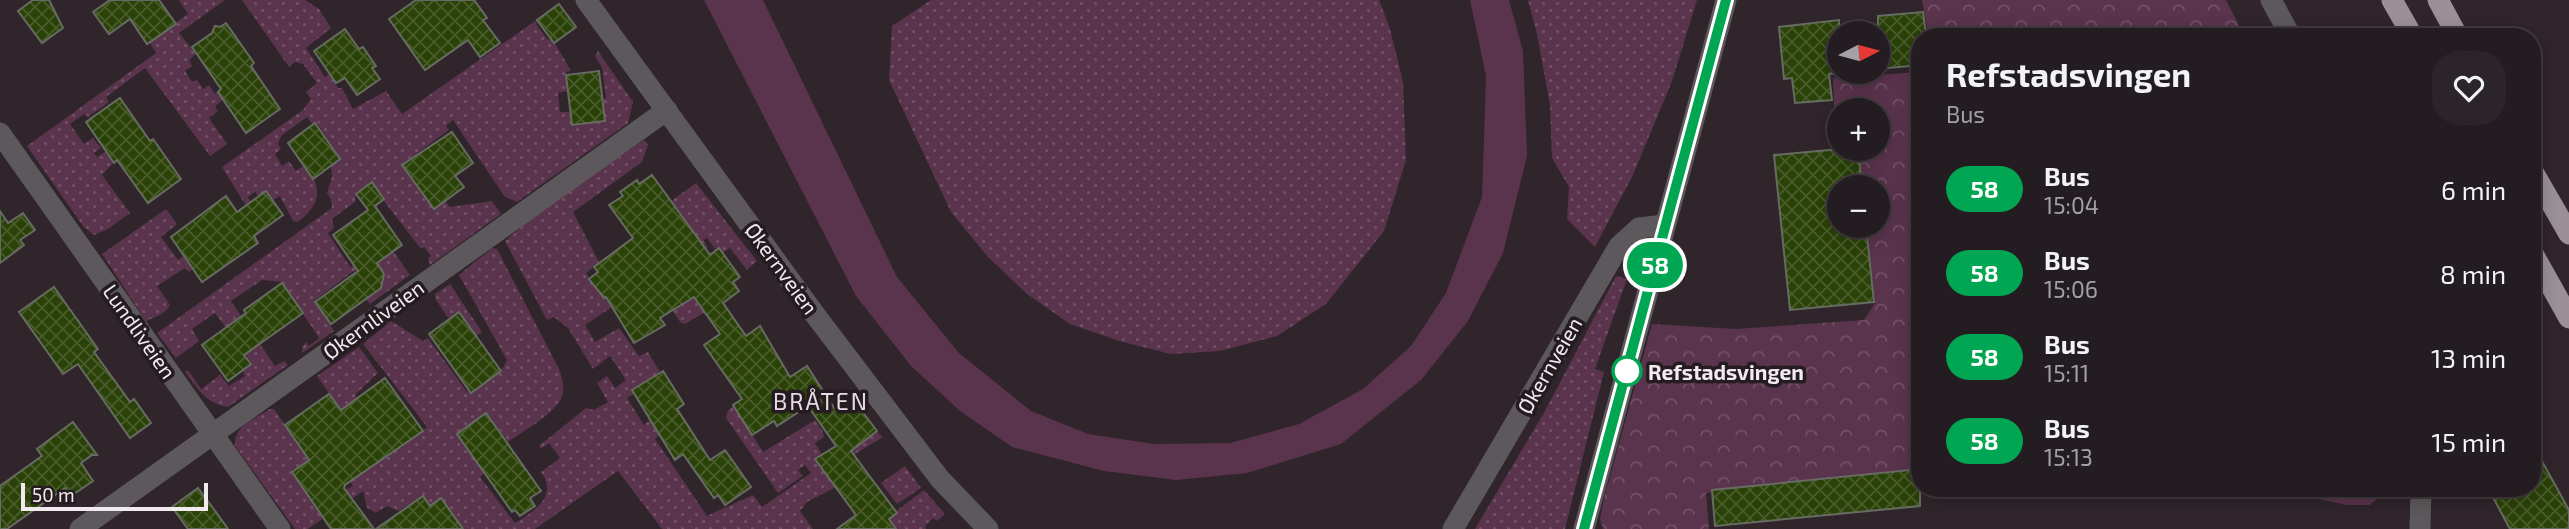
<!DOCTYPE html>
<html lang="en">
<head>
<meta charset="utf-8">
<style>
	:root { --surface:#231c20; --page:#2b2529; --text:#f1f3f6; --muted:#a3a1a5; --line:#403a3e }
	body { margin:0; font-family:"Exo 2",sans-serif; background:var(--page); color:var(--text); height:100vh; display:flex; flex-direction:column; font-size:26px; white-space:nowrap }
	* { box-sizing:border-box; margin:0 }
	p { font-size:23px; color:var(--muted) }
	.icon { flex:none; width:38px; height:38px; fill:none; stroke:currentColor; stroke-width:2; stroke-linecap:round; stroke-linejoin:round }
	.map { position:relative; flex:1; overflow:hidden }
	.side { position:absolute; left:1911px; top:28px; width:630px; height:469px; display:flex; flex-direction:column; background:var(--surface); border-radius:28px; box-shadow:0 4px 18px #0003,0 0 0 2px var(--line) }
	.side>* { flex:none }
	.badge { padding:0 14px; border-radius:23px; font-size:24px; line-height:46px }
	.needle { width:46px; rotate:84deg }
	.tools { position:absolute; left:1827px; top:21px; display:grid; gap:14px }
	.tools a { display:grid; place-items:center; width:63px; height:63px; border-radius:50%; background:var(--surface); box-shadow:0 4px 18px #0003,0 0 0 2px var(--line); font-size:35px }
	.scale { position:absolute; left:21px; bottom:18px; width:187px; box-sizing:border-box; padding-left:7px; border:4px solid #f1ebef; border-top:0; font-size:19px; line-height:24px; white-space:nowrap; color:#f1ebef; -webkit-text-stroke:5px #251c21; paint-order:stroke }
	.map>.badge { position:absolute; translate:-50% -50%; box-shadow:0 0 0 4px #fff }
	.round { display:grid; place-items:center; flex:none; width:74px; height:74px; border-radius:28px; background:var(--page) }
	.headline { display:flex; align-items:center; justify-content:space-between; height:119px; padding:0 35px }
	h1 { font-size:33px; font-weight:700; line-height:52px }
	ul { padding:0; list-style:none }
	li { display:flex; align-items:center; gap:21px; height:84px; padding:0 35px }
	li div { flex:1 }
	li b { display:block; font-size:26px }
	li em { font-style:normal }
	li .badge { min-width:77px; font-weight:700; text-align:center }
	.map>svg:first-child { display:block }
	.grass { fill:url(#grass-dots) }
	.park { fill:url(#park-crowns) }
	.pitch { fill:#5a334d }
	.building { fill:url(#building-cross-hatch); stroke:#666c61; stroke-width:2 }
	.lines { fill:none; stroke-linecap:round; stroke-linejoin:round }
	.minor { stroke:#5d585b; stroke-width:21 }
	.tertiary { stroke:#5d585b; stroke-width:21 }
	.trunk { stroke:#9a9096; stroke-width:21 }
	.line-casing { stroke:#fff; stroke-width:16 }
	.line { stroke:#00a651; stroke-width:10 }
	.stop-dot { fill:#fff; stroke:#00a651; stroke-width:3.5 }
	.labels { text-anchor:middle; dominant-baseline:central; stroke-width:7; stroke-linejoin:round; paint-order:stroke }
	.street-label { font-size:21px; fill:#f1ebef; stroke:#251c21 }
	.stop-label { font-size:21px; font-weight:bold; fill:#f1ebef; stroke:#251c21; text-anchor:start }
	.neighbourhood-label { font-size:23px; letter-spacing:2px; fill:#e8dbe3; stroke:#251c21 }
</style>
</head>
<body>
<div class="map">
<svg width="2569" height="529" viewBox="0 0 2569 529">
	<defs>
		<pattern id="grass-dots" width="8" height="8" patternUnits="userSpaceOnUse" patternTransform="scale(1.75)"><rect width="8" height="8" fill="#5a334d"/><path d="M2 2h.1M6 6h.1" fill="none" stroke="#725167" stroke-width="1.8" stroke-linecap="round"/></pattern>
		<pattern id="park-crowns" width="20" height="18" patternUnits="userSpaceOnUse" patternTransform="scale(1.75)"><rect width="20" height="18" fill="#5a334d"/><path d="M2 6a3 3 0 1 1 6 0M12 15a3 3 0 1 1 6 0" fill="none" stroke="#725167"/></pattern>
		<pattern id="building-cross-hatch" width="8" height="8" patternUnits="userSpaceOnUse" patternTransform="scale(1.75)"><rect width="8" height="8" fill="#2a4107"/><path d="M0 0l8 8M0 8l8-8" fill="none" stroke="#495d2b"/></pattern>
	</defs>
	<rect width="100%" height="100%" fill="#2f252b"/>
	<g class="grass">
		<polygon points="179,0 225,0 179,33 196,54 189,60 192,66 185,71 192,82 197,80 203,89 209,85 215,94 219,91 224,99 215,106 218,111 209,118 227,144 210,156 145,68 106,97 109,102 88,117 84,114 70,124 84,144 93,138 101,148 94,153 97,157 106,151 114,162 102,175 130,213 108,229 94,235 83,226 27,146 156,53 149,41 188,14"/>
		<path d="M242,0H305L319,9L331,28L306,48L325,77L329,74L338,88H342L353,109L386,91L402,114L538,19L539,21L536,24L548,40L552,38L571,71L566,72L568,91L558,93L560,112H570L572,124L604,120L602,99L606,98L602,68L595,56L598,51L633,102L628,123L517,202L505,197L453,120L446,126L449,130L401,165L433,209L445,201L450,207L492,201L501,214L430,265L428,258L431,256L424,247L421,249L370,183L356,192L355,202L332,219L334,228L328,233L350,267L355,264L358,268L315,300L334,331L302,353V348L306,342L309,346L319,338L282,282L262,280L231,301L275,366L284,361L288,365L228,407C205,403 198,389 185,372L188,370L201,389L220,375L229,386L245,376L242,370L252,363L215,313L192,329L199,341L176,358L157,333L332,208L331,199L327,193L332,177L331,165L340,158L317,123L313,125L307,117L281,136L278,144L281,149L275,154L282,166L289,161L296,171L306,164C322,189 322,203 298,222L293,221L280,196L273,200L267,192L259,197L255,192L248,197L252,205L248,209L222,167L303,110L311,99L306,92L317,83L303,64L295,62L289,67Z"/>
		<polygon points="931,0 1379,0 1390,29 1403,82 1406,160 1384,231 1326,304 1277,336 1220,351 1171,354 1119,341 1070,324 1027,294 988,257 951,212 889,80 892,26"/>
		<polygon points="1528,0 1697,0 1672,81 1633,175 1595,247 1567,219 1569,187 1552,158 1550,105 1537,34"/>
		<path d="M644,140L648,145L642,162L573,212L599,262L586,273L602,297L612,299L639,289L585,325L595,342L619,328L639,356L648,352L660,372L633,389L635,393L627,398L644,425L651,419L666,429L655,439L707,516C722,508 737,503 753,495L762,507L811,473L805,465L798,470L803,476L778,493L726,418L727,412L734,405L763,452L815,420L822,430L824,437L815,443L827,463L877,432L883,437L855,454L859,463L836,487L807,502L800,511L813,529H662L618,471L535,529H463L441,498L429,507L421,496L399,511L387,506L376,513L367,508L363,491L308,529H295L235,446C234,425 254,419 270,409H274L299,446L318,453L291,471L315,506L353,486L323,443L343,414L317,376L359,347L378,373L355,395L376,424L401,448L427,427L363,344L391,321L423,341L428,338L467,392L503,368L507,360L459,275L492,248L497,249L559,369C562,378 565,387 562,396C558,412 522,432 508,442L488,414L459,435L488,470L480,477L515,523C536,511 558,495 541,472L560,458L549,443L541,449L539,446L586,408L594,410L608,402L597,383L607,376L615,388L626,380L610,356L593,369L568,328L554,317L547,320L505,241L541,210Z"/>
		<polygon points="696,183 757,261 747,270 730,248 722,253 718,247 715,249 707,238 703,240 708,248 685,265 717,305 685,324 680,322 649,273 656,212"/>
		<path d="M166,209L177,224L161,237L178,260L188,253L197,266L189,272L185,268L157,286L170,305C166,314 155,317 146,321L102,254Z"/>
		<polygon points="391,248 410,275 370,304 366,299 380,286 384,273 375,260"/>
		<polygon points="1616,276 1627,279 1595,369 1604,372 1565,529 1475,529 1545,411"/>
		<polygon points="450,284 482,332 473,338 456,313 448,318 436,300 435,294"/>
		<polygon points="905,466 921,488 897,504 881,483"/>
		<polygon points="924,490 945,514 937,521 933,518 925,526 926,529 895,529 887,518"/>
	</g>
	<g class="park">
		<polygon points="1922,0 2226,0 2245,37 1929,37"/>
		<polygon points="1920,72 1920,470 1706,493 1709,529 1603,529 1600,519 1604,498 1652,324 1736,329 1864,320 1875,303 1867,226 1878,226 1878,187 1863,187 1859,149 1878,149 1878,110 1839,110 1839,145 1836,146 1833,78"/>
		<polygon points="2268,488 2384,488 2383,493 2370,505 2347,505"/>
	</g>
	<polygon class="pitch" points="704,0 763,0 897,277 959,353 1031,411 1088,434 1154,444 1230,443 1299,424 1363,389 1411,346 1446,293 1482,197 1486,76 1470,0 1509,0 1523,51 1527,156 1503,253 1468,321 1421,380 1341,444 1247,473 1176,480 1104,471 1012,447 960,411 911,366 856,296"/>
	<g class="building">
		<polygon points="33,0 49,0 63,28 42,43 18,11"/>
		<polygon points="110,0 159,0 176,24 147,44 130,19 109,34 93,12"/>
		<polygon points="416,0 474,0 487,18 483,20 500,43 480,57 468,40 425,70 389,19"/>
		<polygon points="559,4 576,27 554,43 537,20"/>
		<polygon points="1923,12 1926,34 1920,37 1920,65 1878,69 1878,16"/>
		<polygon points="1839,20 1839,73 1829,74 1832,100 1795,103 1792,78 1784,79 1779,27"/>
		<polygon points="226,23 254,63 251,66 280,109 246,133 218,92 221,89 192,47 212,33 215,26 220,27"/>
		<polygon points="345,29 359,49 363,47 376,66 372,68 380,79 357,95 345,78 336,83 314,51"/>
		<polygon points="599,71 605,121 572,125 566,75"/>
		<polygon points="120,98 150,141 153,139 181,179 148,203 117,160 114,163 86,122"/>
		<polygon points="315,123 340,159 313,179 288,143"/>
		<polygon points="452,132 473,163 455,176 464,187 434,209 402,165"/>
		<polygon points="1840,149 1858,149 1862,187 1839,187 1839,226 1866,226 1874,302 1790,310 1774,155"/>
		<polygon points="652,175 710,255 719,248 740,277 733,282 739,291 723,303 746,336 760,326 790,377 807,366 836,411 843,406 845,409 855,402 877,431 851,451 897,513 889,519 896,529 837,529 856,515 815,459 836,446 808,406 777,426 774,421 752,435 733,405 742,399 704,345 720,334 694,297 660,318 665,325 634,343 606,297 604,298 589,279 598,272 594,267 633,238 609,205 623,196 620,192 637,180 639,184"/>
		<polygon points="372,182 384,199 375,206 402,245 377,263 384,274 381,288 331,324 315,302 358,271 333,235 368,210 356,194"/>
		<polygon points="266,191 283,215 254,236 258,243 202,282 171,237 226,196 237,212"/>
		<polygon points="0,211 8,223 23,213 35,230 20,240 24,245 0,263"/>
		<polygon points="282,283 303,313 244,355 251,364 228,381 202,345 246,313 244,310"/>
		<polygon points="54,287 98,349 94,352 130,402 134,399 151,423 130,438 78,364 63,374 19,312"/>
		<polygon points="459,312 501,371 471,393 429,334"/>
		<polygon points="663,371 684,404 677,409 710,460 725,450 751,487 725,505 718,495 714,498 683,454 675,460 632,390"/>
		<polygon points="385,378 423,431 345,485 344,488 374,529 331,529 292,472 309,460 285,425 329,394 341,410"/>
		<polygon points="486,413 541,491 530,498 535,506 520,516 515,510 512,512 457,434"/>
		<polygon points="73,422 97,455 92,455 81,463 93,481 71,496 65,488 7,529 0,529 0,486 42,456 37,449"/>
		<polygon points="2532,443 2569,510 2569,529 2510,529 2488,488 2532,488"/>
		<polygon points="1920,469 1920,506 1715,526 1712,490"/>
		<polygon points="198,488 213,508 228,529 188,529 172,507"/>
		<polygon points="423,496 430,506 441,498 463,529 376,529"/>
	</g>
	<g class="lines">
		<g class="minor">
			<polyline points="2271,0 2291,37"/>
			<polyline points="0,133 280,529"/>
			<polyline points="80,529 667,110"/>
			<polyline points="1453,529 1619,246 1639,228 1665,225"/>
			<polyline points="2420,529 2421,488"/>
		</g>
		<g class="tertiary">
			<polyline points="586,0 816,316 940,479 988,529"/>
			<polyline points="1584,529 1726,0"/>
		</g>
		<g class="trunk">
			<polyline points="2392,0 2413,37"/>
			<polyline points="2438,0 2458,37"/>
			<polyline points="2532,170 2569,234"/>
			<polyline points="2532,252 2569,318"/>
		</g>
	</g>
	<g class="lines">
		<g class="line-casing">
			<polyline id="line" points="1584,529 1726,0"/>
		</g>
		<use href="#line" class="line"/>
	</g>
	<circle class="stop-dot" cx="1627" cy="371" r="14"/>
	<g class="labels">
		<g class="street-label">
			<text transform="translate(782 268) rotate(54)">Økernveien</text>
			<text transform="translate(373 319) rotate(-36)">Økernliveien</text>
			<text transform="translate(140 331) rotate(55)">Lundliveien</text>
			<text transform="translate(1549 365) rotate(-60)">Økernveien</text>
		</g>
		<g class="stop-label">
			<text x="1648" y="371">Refstadsvingen</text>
		</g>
		<g class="neighbourhood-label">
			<text x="821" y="401">BRÅTEN</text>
		</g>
	</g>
</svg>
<div class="tools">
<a><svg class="needle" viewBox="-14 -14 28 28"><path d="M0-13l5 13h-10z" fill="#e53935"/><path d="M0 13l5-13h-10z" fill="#a3a1a5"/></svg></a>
<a>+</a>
<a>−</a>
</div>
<div class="scale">50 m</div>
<b class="badge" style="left:1655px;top:265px;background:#00a651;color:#fff">58</b>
<section class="side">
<div class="headline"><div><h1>Refstadsvingen</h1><p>Bus</p></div><a class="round"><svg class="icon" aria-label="heart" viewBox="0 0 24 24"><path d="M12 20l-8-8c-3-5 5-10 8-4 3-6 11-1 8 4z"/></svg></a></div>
<ul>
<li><span class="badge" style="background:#00a651;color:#fff">58</span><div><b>Bus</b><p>15:04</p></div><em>6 min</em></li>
<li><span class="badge" style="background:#00a651;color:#fff">58</span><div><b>Bus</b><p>15:06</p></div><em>8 min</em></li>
<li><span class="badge" style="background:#00a651;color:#fff">58</span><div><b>Bus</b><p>15:11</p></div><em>13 min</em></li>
<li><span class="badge" style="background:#00a651;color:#fff">58</span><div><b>Bus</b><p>15:13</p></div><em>15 min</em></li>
</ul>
</section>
</div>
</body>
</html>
